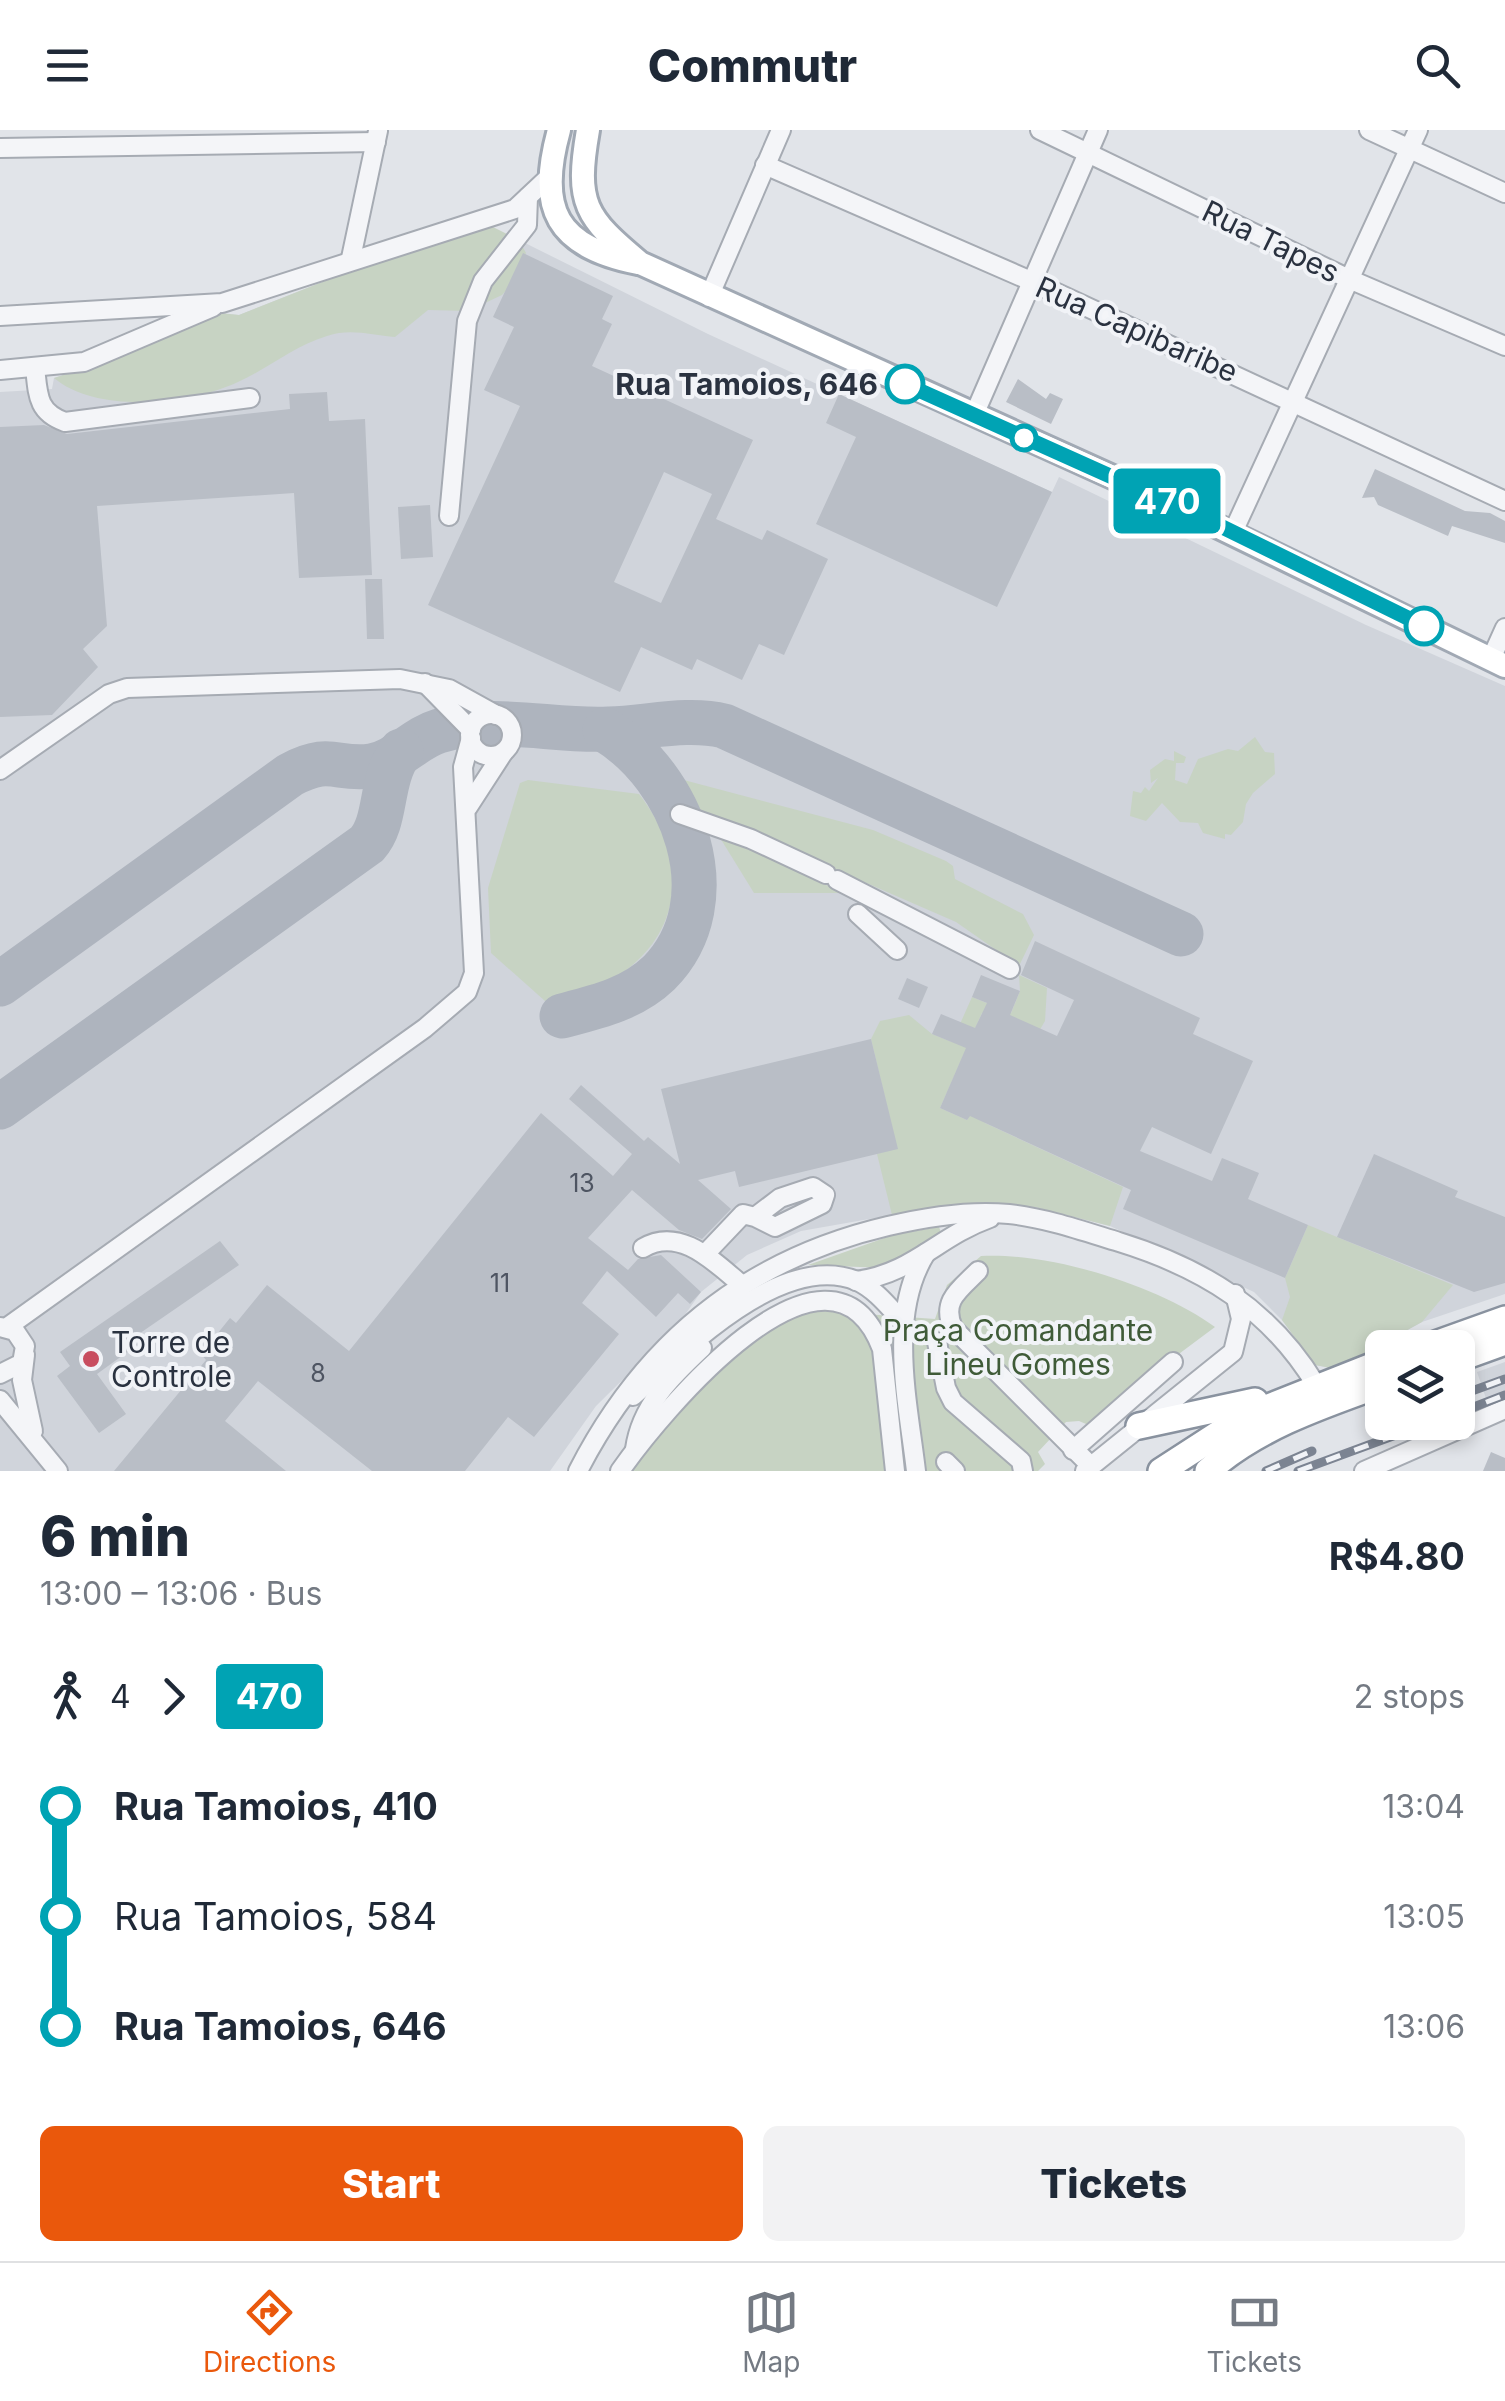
<!DOCTYPE html>
<html lang="en">
<head>
<meta charset="utf-8">
<style>
	:root { --surface:#fff; --page:#f2f2f3; --text:#1f2937; --muted:#747a83; --line:#e0e1e3; --accent:#ea580c }
	body { margin:0; font-family:Inter,sans-serif; background:var(--page); color:var(--text); height:100vh; display:flex; flex-direction:column; font-size:38px; white-space:nowrap }
	* { box-sizing:border-box; margin:0 }
	p { font-size:32px; color:var(--muted) }
	.icon { flex:none; width:55px; height:55px; fill:none; stroke:currentColor; stroke-width:2; stroke-linecap:round; stroke-linejoin:round }
	.map { position:relative; height:1341px; overflow:hidden }
	.drawer { display:flex; flex-direction:column; background:var(--surface); flex:1 }
	.drawer>* { flex:none }
	.badge { padding:0 20px; border-radius:8px; font-size:35px; line-height:65px }
	.controls { position:absolute; left:1365px; top:1200px; display:grid; gap:20px }
	.controls a { display:grid; place-items:center; width:110px; height:110px; border-radius:15px; background:var(--surface); box-shadow:0 5px 15px #0003; font-size:50px }
	.map>.badge { position:absolute; translate:-50% -50%; box-shadow:0 0 0 5px #fff }
	.legs { display:flex; align-items:center; gap:15px; height:110px; padding:0 40px; font-size:32px }
	.legs p { margin-inline-start:auto }
	.overview { display:flex; align-items:center; justify-content:space-between; height:170px; padding:0 40px }
	h1 { font-size:55px; font-weight:800; line-height:75px }
	.action { display:flex; gap:20px; margin-top:auto; padding:20px 40px }
	.action a { flex:1; height:115px; border-radius:15px; background:var(--accent); color:#fff; font-size:40px; font-weight:800; line-height:115px; text-align:center }
	.action a+a { background:var(--page); color:var(--text) }
	ul { padding:0 40px; list-style:none }
	li { display:flex; align-items:center; gap:35px; height:110px; font-size:38px }
	li i { display:grid; place-items:center; width:15px; height:100%; margin:0 12px; background:currentColor }
	li i::after { content:''; width:25px; height:25px; margin:-12px; border:8px solid; border-radius:50%; background:var(--surface) }
	li p { margin-inline-start:auto }
	li:first-child i { background:linear-gradient(#0000 50%,currentColor 0) }
	li:last-child i { background:linear-gradient(currentColor 50%,#0000 0) }
	header { display:flex; justify-content:space-between; align-items:center; height:130px; padding:0 40px; background:var(--surface); font-size:45px; font-weight:800 }
	.dock { display:flex; justify-content:space-around; align-items:center; height:140px; border-top:2px solid var(--line); background:var(--surface); font-size:28px; color:var(--muted) }
	.dock a { display:grid; justify-items:center; gap:5px }
	.dock .current { color:var(--accent) }
	.map>svg:first-child { display:block }
	.built { fill:#d0d4db }
	.green { fill:#c7d3c3; fill-rule:evenodd }
	.lines { fill:none; stroke-linecap:round; stroke-linejoin:round }
	.taxiway { stroke:#aeb4be; stroke-width:45 }
	.building { fill:#b9bec6; fill-rule:evenodd }
	.minor-casing { stroke:#a6abb3; stroke-width:22 }
	.major-casing { stroke:#a1a9b4; stroke-width:28 }
	.highway-casing { stroke:#89929f; stroke-width:30 }
	.minor { stroke:#f4f5f8; stroke-width:18 }
	.major { stroke:#fff; stroke-width:22 }
	.highway { stroke:#fff; stroke-width:25 }
	.rail-casing { stroke:#7c8492; stroke-width:9 }
	.rail { stroke:#f1f3f7; stroke-width:5; stroke-dasharray:15; stroke-linecap:butt }
	.line-1-casing { stroke:#fff; stroke-width:22 }
	.line-1 { stroke:#00a3b4; stroke-width:15 }
	.stop-1-dot { fill:#fff; stroke:#00a3b4; stroke-width:5 }
	.poi-dot { fill:#c84d5f; stroke:#f1f3f7; stroke-width:4 }
	.labels { text-anchor:middle; dominant-baseline:central; stroke-width:8; stroke-linejoin:round; paint-order:stroke }
	.number-label { font-size:25px; fill:#4e5562 }
	.street-label { font-size:30px; fill:#2a3240; stroke:#f1f3f7 }
	.stop-label { font-size:30px; font-weight:bold; fill:#2a3240; stroke:#f1f3f7; text-anchor:end }
	.park-label { font-size:30px; fill:#3f5b38; stroke:#f1f3f7 }
	.poi-label { font-size:30px; fill:#2a3240; stroke:#f1f3f7; text-anchor:start }
</style>
</head>
<body>
<header><svg class="icon" aria-label="menu" viewBox="0 0 24 24"><path d="M4 6h16M4 12h16M4 18h16"/></svg>Commutr<svg class="icon" aria-label="search" viewBox="0 0 24 24"><circle cx="10" cy="10" r="6"/><path d="M15 15l6 6"/></svg></header>
<div class="map">
<svg width="1505" height="1341" viewBox="0 0 1505 1341">
	<rect width="100%" height="100%" fill="#e1e4e9"/>
	<g class="built">
		<polygon points="519,110 708,204 1052,362 1059,347 1366,495 1505,556 1505,1164 1422,1192 1336,1239 1315,1235 1282,1190 1254,1162 1110,1096 1035,1077 990,1075 892,1085 801,1101 747,1125 701,1162 677,1196 596,1276 550,1341 0,1341 0,262 52,259 54,248 113,229 219,183 239,185 396,123"/>
		<polygon points="1505,1232 1505,1275 1490,1280 1477,1242"/>
	</g>
	<g class="green">
		<path d="M487,94L519,110L526,123L516,150L502,165L468,181L428,180L395,207C372,205 350,198 327,206C294,216 269,238 238,252C189,275 97,284 54,248L113,229L219,183L239,185L396,123Z"/>
		<polygon points="1255,607 1265,622 1274,623 1275,644 1253,663 1246,674 1243,692 1231,705 1225,704 1225,709 1203,703 1198,693 1180,692 1162,673 1146,691 1130,686 1133,661 1141,663 1145,657 1149,661 1158,648 1151,653 1150,640 1165,629 1174,631 1174,621 1186,627 1184,633 1176,633 1175,650 1187,654 1198,629 1228,619 1238,621"/>
		<polygon points="680,649 873,700 946,731 953,736 955,749 1023,784 1034,805 1019,836 956,792 699,680"/>
		<path d="M528,650L639,664C713,759 658,856 545,871L491,823L488,758L520,653Z"/>
		<polygon points="717,703 843,763 754,763"/>
		<path d="M1019,845L1047,858L1045,891L985,993L1123,1057L1110,1096L1035,1077L990,1075L892,1085L877,1024L897,1018L871,909L880,891L909,885L932,904L952,912L972,867L1011,883L1020,861ZM982,883L1010,895L967,990L940,978Z"/>
		<polygon points="1308,1095 1453,1155 1422,1192 1336,1239 1315,1235 1282,1190 1290,1167 1285,1148"/>
		<polygon points="939,1097 942,1105 886,1138 808,1135 893,1105"/>
		<path d="M981,1126C1051,1122 1159,1156 1215,1197L1148,1247L1093,1297L1079,1291L1066,1292L1038,1322L1045,1334L1038,1341H612L645,1296L802,1171L865,1184L935,1189L947,1155Z"/>
	</g>
	<g class="lines">
		<g class="taxiway">
			<path d="M0,854L290,645C331,623 336,641 371,636C397,632 415,608 439,601C494,584 553,602 609,599C647,598 687,587 724,596L1181,804"/>
			<path d="M562,886C597,877 632,869 659,843C731,770 682,646 605,600"/>
			<path d="M0,977L367,714C388,691 379,650 401,621"/>
		</g>
	</g>
	<g class="building">
		<path d="M523,123L613,166L602,189L612,194L592,236L753,310L716,389L762,410L767,400L828,429L784,525L759,514L742,550L697,529L692,540L641,517L620,562L428,475L520,276L484,260L514,197L493,187ZM664,342L712,364L661,473L614,452Z"/>
		<polygon points="1018,249 1046,269 1050,263 1063,269 1051,294 1006,272"/>
		<polygon points="327,262 329,291 365,289 372,445 299,448 294,363 97,376 107,496 83,519 98,537 52,585 0,587 0,297 44,295 67,304 290,279 289,264"/>
		<polygon points="839,264 1052,362 997,477 816,394 856,307 826,293"/>
		<polygon points="1375,339 1465,381 1490,383 1505,391 1505,413 1452,396 1448,406 1378,375 1374,367 1362,368"/>
		<polygon points="430,375 433,427 401,429 398,377"/>
		<polygon points="365,449 382,449 384,509 367,509"/>
		<polygon points="1035,811 1200,888 1193,904 1253,931 1211,1024 1152,997 1140,1021 1212,1051 1222,1028 1259,1043 1248,1069 1308,1095 1285,1148 1123,1079 1131,1060 970,986 967,990 940,978 966,918 932,904 941,884 975,898 987,873 972,867 981,845 1020,861 1010,885 1057,906 1074,870 1021,845"/>
		<polygon points="907,848 928,857 919,878 898,869"/>
		<polygon points="871,909 898,1019 739,1057 735,1041 698,1050 731,1079 702,1109 679,1100 632,1060 588,1108 628,1140 638,1129 661,1125 701,1162 690,1174 678,1163 656,1187 607,1141 582,1173 619,1204 534,1307 508,1287 465,1341 372,1341 258,1251 225,1291 286,1341 114,1341 206,1230 201,1224 230,1188 236,1193 267,1155 349,1221 541,983 613,1046 632,1024 569,969 581,955 644,1011 648,1007 680,1034 661,959"/>
		<polygon points="1374,1024 1458,1061 1455,1067 1505,1087 1505,1153 1474,1162 1337,1107"/>
		<polygon points="220,1111 239,1135 133,1208 137,1215 97,1244 126,1284 99,1303 57,1246 70,1236 60,1222"/>
		<polygon points="1491,1322 1505,1328 1505,1341 1483,1341"/>
	</g>
	<g class="lines">
		<g class="minor-casing">
			<g id="minor">
				<polyline points="1040,0 1349,149 1505,216"/>
				<polyline points="1369,0 1505,63"/>
				<polyline points="0,18 376,12"/>
				<polyline points="765,35 1031,151 1505,371"/>
				<polyline points="351,128 378,1"/>
				<polyline points="709,167 781,0"/>
				<polyline points="0,186 222,173 515,79 548,48"/>
				<path d="M35,237C38,265 37,282 65,292L250,268"/>
				<polyline points="0,240 84,232 213,177"/>
				<polyline points="974,285 1098,0"/>
				<polyline points="449,386 467,191 483,151 527,95 528,67"/>
				<polyline points="1233,402 1418,0"/>
				<polyline points="1491,529 1505,498"/>
				<polyline points="425,553 471,600"/>
				<circle cx="491" cy="605" r="21"/>
				<polyline points="0,640 109,564 127,558 400,549 449,559 496,585"/>
				<polyline points="468,677 503,623"/>
				<polyline points="680,684 751,709 826,744"/>
				<polyline points="837,750 1010,839"/>
				<polyline points="858,784 897,820"/>
				<path d="M643,1118C680,1096 714,1132 741,1154"/>
				<polyline points="706,1123 743,1084 755,1087 780,1068 813,1057 825,1065 822,1074 775,1097 755,1087"/>
				<path d="M978,1141C959,1160 941,1171 953,1198L1090,1335"/>
				<path d="M856,1151C914,1143 937,1107 990,1088"/>
				<polyline points="0,1197 15,1201 25,1216 22,1233 0,1244"/>
				<polyline points="6,1198 425,898 467,862 474,843 463,637 471,608"/>
				<polyline points="937,1212 946,1258 953,1272 1021,1331 1023,1341"/>
				<polyline points="25,1225 22,1250 33,1301"/>
				<path d="M633,1266C682,1223 781,1120 857,1151C875,1159 889,1177 903,1192"/>
				<polyline points="0,1270 58,1341"/>
				<path d="M635,1319C641,1276 671,1247 702,1218"/>
				<polyline points="1073,1320 1173,1232"/>
				<polyline points="946,1332 955,1341"/>
				<path d="M578,1341C644,1212 747,1129 888,1096C926,1087 969,1080 1009,1084C1046,1088 1083,1101 1119,1112C1203,1138 1270,1179 1316,1255"/>
				<path d="M620,1341C659,1285 829,1078 882,1219L895,1341"/>
				<path d="M916,1341C908,1272 887,1185 926,1123"/>
				<polyline points="1085,1341 1233,1222 1241,1189 1235,1164"/>
				<polyline points="1364,1341 1505,1279"/>
			</g>
		</g>
		<g class="major-casing">
			<g id="major">
				<path d="M559,0C537,79 556,117 638,133"/>
				<path d="M588,0C575,74 585,87 640,133L1159,368L1505,536"/>
			</g>
		</g>
		<g class="highway-casing">
			<g id="highway">
				<polyline points="1424,1218 1505,1189"/>
				<polyline points="1458,1229 1505,1212"/>
				<polyline points="1139,1296 1255,1271"/>
				<polyline points="1161,1341 1246,1286 1382,1232"/>
				<path d="M1208,1341C1255,1298 1323,1275 1382,1254"/>
			</g>
		</g>
		<use href="#minor" class="minor"/>
		<use href="#major" class="major"/>
		<use href="#highway" class="highway"/>
		<g class="rail-casing">
			<g id="rail">
				<polyline points="1458,1266 1505,1249"/>
				<polyline points="1458,1283 1505,1265"/>
				<polyline points="1266,1341 1312,1321"/>
				<polyline points="1298,1341 1431,1292"/>
			</g>
		</g>
		<use href="#rail" class="rail"/>
	</g>
	<g class="lines">
		<g class="line-1-casing">
			<polyline id="line-1" points="905,254 1208,390 1424,496"/>
		</g>
		<use href="#line-1" class="line-1"/>
	</g>
	<g class="stop-1-dot">
		<circle cx="905" cy="254" r="18"/>
		<circle cx="1024" cy="308" r="12"/>
		<circle cx="1424" cy="496" r="18"/>
	</g>
	<circle class="poi-dot" cx="91" cy="1229" r="10"/>
	<g class="labels">
		<g class="number-label">
			<text x="582" y="1053">13</text>
			<text x="500" y="1153">11</text>
			<text x="318" y="1243">8</text>
		</g>
		<g class="street-label">
			<text transform="translate(1271 111) rotate(26)">Rua Tapes</text>
			<text transform="translate(1137 199) rotate(24)">Rua Capibaribe</text>
		</g>
		<g class="stop-label">
			<text x="878" y="254">Rua Tamoios, 646</text>
		</g>
		<g class="park-label">
			<text x="1018" y="1200">Praça Comandante<tspan x="1018" dy="34">Lineu Gomes</tspan></text>
		</g>
		<g class="poi-label">
			<text x="111" y="1212">Torre de<tspan x="111" dy="34">Controle</tspan></text>
		</g>
	</g>
</svg>
<div class="controls">
<a><svg class="icon" aria-label="layers" viewBox="0 0 24 24"><path d="M12 4l9 5-9 5-9-5zM3 14l9 5 9-5"/></svg></a>
</div>
<b class="badge" style="left:1167px;top:371px;background:#00a3b4;color:#fff">470</b>
</div>
<section class="drawer">
<div class="overview"><div><h1>6 min</h1><p>13:00 – 13:06 · Bus</p></div><b>R$4.80</b></div>
<div class="legs"><svg class="icon" aria-label="walk" viewBox="0 0 24 24"><circle cx="13" cy="4" r="2"/><path d="M13 8l-2 6 4 7M11 14l-3 7M7 12l3-4h3l4 4"/></svg>4<svg class="icon" aria-label="forward" viewBox="0 0 24 24"><path d="M9 5l7 7-7 7"/></svg><b class="badge" style="background:#00a3b4;color:#fff">470</b><p>2 stops</p></div>
<ul>
<li><i style="color:#00a3b4"></i><b>Rua Tamoios, 410</b><p>13:04</p></li>
<li><i style="color:#00a3b4"></i><span>Rua Tamoios, 584</span><p>13:05</p></li>
<li><i style="color:#00a3b4"></i><b>Rua Tamoios, 646</b><p>13:06</p></li>
</ul>
<div class="action"><a>Start</a><a>Tickets</a></div>
</section>
<nav class="dock">
<a class="current"><svg class="icon" aria-label="directions" viewBox="0 0 24 24"><path d="M12 3l9 9-9 9-9-9zM9 14v-3h6M13 9l2 2-2 2"/></svg>Directions</a>
<a><svg class="icon" aria-label="map" viewBox="0 0 24 24"><path d="M3 6l6-2 6 2 6-2v14l-6 2-6-2-6 2zM9 4v14M15 6v14"/></svg>Map</a>
<a><svg class="icon" aria-label="tickets" viewBox="0 0 24 24"><path d="M3 7h18v10H3zM15 7v10"/></svg>Tickets</a>
</nav>
</body>
</html>
